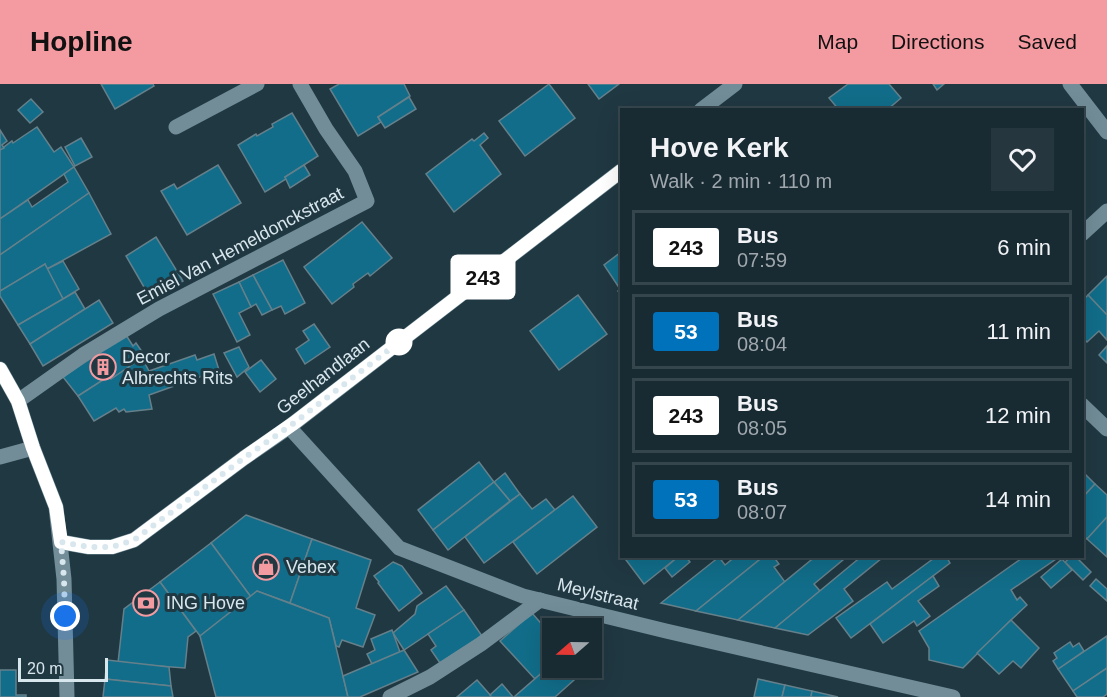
<!DOCTYPE html>
<html lang="en">
<head>
<meta charset="utf-8">
<style>
	:root { --surface:#182a32; --page:#25363e; --text:#f1f3f6; --muted:#9fa7ac; --line:#36464d; --accent:#f49aa1 }
	body { margin:0; font-family:Arial,sans-serif; background:var(--page); color:var(--text); height:100vh; display:flex; flex-direction:column; font-size:22px; white-space:nowrap }
	* { box-sizing:border-box; margin:0 }
	p { font-size:20px; color:var(--muted) }
	.icon { flex:none; width:33px; height:33px; fill:none; stroke:currentColor; stroke-width:2; stroke-linecap:round; stroke-linejoin:round }
	.map { position:relative; flex:1; overflow:hidden }
	.drawer { position:absolute; left:620px; top:24px; width:464px; height:450px; display:flex; flex-direction:column; background:var(--surface); border-radius:0px; box-shadow:0 6px 24px #0002,0 0 0 2px var(--line) }
	.drawer>* { flex:none }
	.badge { padding:0 12px; border-radius:4px; font-size:21px; line-height:39px }
	.needle { width:39px; rotate:250deg }
	.fabs { position:absolute; left:542px; top:534px; display:grid; gap:12px }
	.fabs a { display:grid; place-items:center; width:60px; height:60px; border-radius:0px; background:var(--surface); box-shadow:0 6px 24px #0002,0 0 0 2px var(--line); font-size:30px }
	.scale { position:absolute; left:18px; bottom:15px; width:90px; box-sizing:border-box; padding-left:6px; border:3px solid #d8e6ed; border-top:0; font-size:16px; line-height:21px; white-space:nowrap; color:#d8e6ed; -webkit-text-stroke:4px #203842; paint-order:stroke }
	.you { position:absolute; width:30px; height:30px; margin:-15px; border:4px solid #fff; border-radius:50%; background:#1a73e8; box-shadow:0 0 0 9px #1a73e833 }
	.map>.badge { position:absolute; translate:-50% -50%; box-shadow:0 0 0 3px #fff }
	.round { display:grid; place-items:center; flex:none; width:63px; height:63px; border-radius:0px; background:var(--page) }
	.overview { display:flex; align-items:center; justify-content:space-between; height:102px; padding:0 30px }
	h1 { font-size:28px; font-weight:600; line-height:45px }
	ul { padding:0; list-style:none }
	li { display:flex; align-items:center; gap:18px; height:75px; margin:0 12px 9px; padding:0 18px; border:3px solid var(--line); border-radius:0px }
	li div { flex:1 }
	li b { display:block; font-size:22px }
	li em { font-style:normal }
	li .badge { min-width:66px; font-weight:700; text-align:center }
	header { display:flex; align-items:center; gap:36px; box-sizing:border-box; height:84px; padding:0 30px; background:var(--accent); color:#111 }
	header strong { font-size:28px }
	nav { display:flex; gap:33px; margin-inline-start:auto; font-size:21px }
	.map>svg:first-child { display:block }
	.building { fill:#116d89; stroke:#65808b; stroke-width:1.5 }
	.lines { fill:none; stroke-linecap:round; stroke-linejoin:round }
	.minor { stroke:#728d98; stroke-width:15 }
	.line-casing { stroke:#fff; stroke-width:14 }
	.line { stroke:#fff; stroke-width:9 }
	.walk { stroke:#d8e6ed; stroke-width:6; stroke-dasharray:0 10.8 }
	.stop-dot { fill:#fff; stroke:#fff; stroke-width:3 }
	.labels { text-anchor:middle; dominant-baseline:central; stroke-width:6; stroke-linejoin:round; paint-order:stroke }
	.street-label { font-size:18px; fill:#d8e6ed; stroke:#203842 }
	.poi-label { font-size:18px; fill:#d8e6ed; stroke:#203842; text-anchor:start }
</style>
</head>
<body>
<header>
<strong>Hopline</strong>
<nav><a>Map</a><a>Directions</a><a>Saved</a></nav>
</header>
<div class="map">
<svg width="1107" height="613" viewBox="0 0 1107 613">
	<rect width="100%" height="100%" fill="#203842"/>
	<g class="building">
		<polygon points="101,0 153,0 154,2 115,25"/>
		<polygon points="339,0 404,0 410,12 378,33 381,38 358,52 330,5"/>
		<polygon points="549,0 575,34 525,72 499,37"/>
		<polygon points="588,0 619,0 599,15"/>
		<polygon points="848,0 889,0 901,14 887,26 839,26 829,14"/>
		<polygon points="933,0 944,0 937,6"/>
		<polygon points="409,13 416,25 385,44 378,33"/>
		<polygon points="31,15 43,28 30,39 18,26"/>
		<polygon points="292,29 318,72 285,93 286,95 265,108 238,61 256,50 257,52 273,43 272,40"/>
		<polygon points="37,43 54,68 61,63 74,83 0,135 0,66 12,57 13,59"/>
		<polygon points="0,46 7,57 2,61 4,64 0,66"/>
		<polygon points="484,49 488,54 480,61 501,90 454,128 426,90 472,55 474,57"/>
		<polygon points="81,54 92,73 75,82 65,63"/>
		<polygon points="218,81 241,119 187,151 161,107 174,100 177,105"/>
		<polygon points="304,81 310,91 290,104 285,93"/>
		<polygon points="74,83 89,109 0,171 0,135 28,116 32,123 68,98 64,90"/>
		<polygon points="89,109 111,150 47,185 45,180 0,207 0,171"/>
		<polygon points="362,138 392,174 370,192 368,189 353,200 354,203 332,220 304,183"/>
		<polygon points="156,153 183,197 152,217 126,172"/>
		<polygon points="621,168 621,211 618,207 620,205 604,181"/>
		<polygon points="283,176 305,219 285,230 281,222 272,226 253,191"/>
		<polygon points="63,177 79,205 63,215 47,185"/>
		<polygon points="45,180 63,215 18,241 0,212 0,207"/>
		<polygon points="253,191 272,226 262,231 256,220 251,223 239,198"/>
		<polygon points="1107,192 1107,231 1088,211"/>
		<polygon points="239,198 251,223 239,229 250,251 237,258 213,210"/>
		<polygon points="75,208 85,225 30,260 18,241"/>
		<polygon points="578,211 607,250 559,286 530,247"/>
		<polygon points="1088,211 1107,231 1107,256 1099,247 1087,258 1082,253 1082,217"/>
		<polygon points="99,216 113,239 43,282 30,260"/>
		<polygon points="314,240 330,263 305,280 296,265 309,256 303,247"/>
		<polygon points="126,251 133,262 136,259 145,272 111,295 109,292 78,312 63,293"/>
		<polygon points="1107,262 1107,279 1099,271"/>
		<polygon points="239,263 249,283 237,293 224,269"/>
		<polygon points="214,270 219,286 149,311 152,325 126,328 124,325 119,328 116,324 94,337 78,312 109,292 111,295 142,274 149,287 195,271 197,276"/>
		<polygon points="261,276 276,295 260,308 245,288"/>
		<polygon points="479,378 494,398 433,446 418,426"/>
		<polygon points="1082,387 1095,400 1082,414"/>
		<polygon points="505,389 520,410 510,417 494,398"/>
		<polygon points="494,398 510,417 448,466 433,446"/>
		<polygon points="1095,400 1107,411 1107,433 1087,455 1082,450 1082,414"/>
		<polygon points="520,410 532,425 546,415 555,426 484,479 465,453"/>
		<polygon points="573,412 597,443 537,490 513,458"/>
		<polygon points="246,431 312,455 290,519 257,507 251,513 211,459"/>
		<polygon points="1107,433 1107,473 1087,455"/>
		<polygon points="312,455 371,476 356,524 375,531 363,563 342,556 339,563 336,562 329,534 290,519"/>
		<polygon points="211,459 251,513 200,552 160,498"/>
		<polygon points="623,472 679,472 644,500"/>
		<polygon points="679,472 685,472 690,478 672,493 665,484"/>
		<polygon points="736,472 764,472 696,527 661,519 719,473 725,481"/>
		<polygon points="764,472 773,472 779,480 774,483 785,498 738,536 696,527"/>
		<polygon points="816,472 842,472 844,475 814,500 820,507 775,544 738,536"/>
		<polygon points="862,472 881,472 882,474 844,505 853,517 808,551 775,544"/>
		<polygon points="937,472 946,472 950,479 851,554 836,534 887,498 892,505"/>
		<polygon points="1025,472 1054,472 1056,475 1011,506 1017,516 1020,513 1027,521 1011,536 963,584 929,576 929,564 919,547"/>
		<polygon points="1072,472 1075,472 1091,488 1083,496 1065,478"/>
		<polygon points="1062,475 1072,486 1051,504 1041,493"/>
		<polygon points="393,478 402,482 422,509 399,527 378,499 379,498 374,492"/>
		<polygon points="933,492 939,502 918,517 930,532 917,542 914,537 883,559 870,540"/>
		<polygon points="1096,495 1107,505 1107,517 1090,502"/>
		<polygon points="160,498 196,547 188,553 185,584 118,579 124,525"/>
		<polygon points="446,502 464,526 404,566 393,549 415,530 417,522"/>
		<polygon points="257,507 329,534 348,613 216,613 200,552"/>
		<polygon points="464,526 482,552 440,579 431,566 436,562 428,550"/>
		<polygon points="532,529 552,552 552,580 535,595 500,557"/>
		<polygon points="1011,536 1039,564 1021,584 1013,577 999,590 977,569"/>
		<polygon points="392,546 400,568 372,580 367,570 375,566 371,555"/>
		<polygon points="1107,552 1107,584 1073,607 1058,585"/>
		<polygon points="1070,558 1073,563 1079,559 1084,567 1058,585 1053,577 1057,574 1054,569"/>
		<polygon points="404,566 418,588 360,613 348,613 343,592"/>
		<polygon points="107,576 169,583 171,602 105,595"/>
		<polygon points="552,580 552,584 579,584 583,588 555,613 514,613"/>
		<polygon points="1107,584 1107,610 1103,613 1077,613 1073,607"/>
		<polygon points="0,586 16,586 16,611 26,611 26,613 0,613"/>
		<polygon points="105,595 171,602 173,613 103,613"/>
		<polygon points="758,595 785,601 782,613 754,613"/>
		<polygon points="477,596 492,613 457,613"/>
		<polygon points="502,600 513,613 492,613 490,611"/>
		<polygon points="785,601 812,607 811,613 782,613"/>
		<polygon points="812,607 838,613 811,613"/>
	</g>
	<g class="lines">
		<g class="minor">
			<polyline points="1070,0 1107,48"/>
			<polyline points="701,26 735,0"/>
			<polyline points="176,43 257,0"/>
			<polyline points="1082,150 1107,127"/>
			<polyline points="0,285 18,317 33,364 56,423 64,495 67,613"/>
			<polyline points="18,317 83,271 159,225 367,117 355,87 326,45 300,0"/>
			<polyline points="1082,321 1107,345"/>
			<polyline points="289,343 399,464 523,512 666,547 953,613"/>
			<polyline points="0,373 33,364"/>
			<polyline points="61,458 89,463 112,463 134,456 244,374 289,343 621,87"/>
			<polyline points="390,613 430,593 481,560 540,516"/>
		</g>
	</g>
	<g class="lines">
		<g class="line-casing">
			<polyline id="line" points="0,285 18,317 33,364 56,423 61,458 89,463 112,463 134,456 244,374 294,339 621,87"/>
		</g>
		<use href="#line" class="line"/>
		<polyline class="walk" points="65,532 64,495 61,458 89,463 112,463 134,456 244,374 294,339 399,258"/>
	</g>
	<defs>
		<g id="building-ring" transform="scale(1.35)"><circle r="9.5" fill="#203842" stroke="#f49aa1" stroke-width="1.5"/><path d="M-4-6H4V6H1V3H-1V6H-4ZM-2.5-4.3h1.7v1.8h-1.7ZM.8-4.3h1.7v1.8H.8ZM-2.5-1h1.7V.8h-1.7ZM.8-1h1.7V.8H.8Z" fill="#f49aa1"/></g>
		<g id="shop-ring" transform="scale(1.35)"><circle r="9.5" fill="#203842" stroke="#f49aa1" stroke-width="1.5"/><path d="M-5-2.5h2.3a2.7 3.5 0 0 1 5.4 0H5L5.5 6h-11ZM-1.5-2.5h3a1.5 2.3 0 0 0-3 0Z" fill="#f49aa1"/></g>
		<g id="bank-ring" transform="scale(1.35)"><circle r="9.5" fill="#203842" stroke="#f49aa1" stroke-width="1.5"/><path d="M-6-4H6V4H-6ZM0-2.3a2.3 2.3 0 1 0 0 4.6a2.3 2.3 0 1 0 0-4.6Z" fill="#f49aa1"/></g>
	</defs>
	<g fill-rule="evenodd">
		<use href="#building-ring" x="103" y="283"/>
		<use href="#shop-ring" x="266" y="483"/>
		<use href="#bank-ring" x="146" y="519"/>
	</g>
	<circle class="stop-dot" cx="399" cy="258" r="12"/>
	<g class="labels">
		<g class="street-label">
			<text transform="translate(240 162) rotate(-28)">Emiel Van Hemeldonckstraat</text>
			<text transform="translate(323 292) rotate(-38)">Geelhandlaan</text>
			<text transform="translate(598 510) rotate(14)">Meylstraat</text>
		</g>
		<g class="poi-label">
			<text x="122" y="273">Decor<tspan x="122" dy="21">Albrechts Rits</tspan></text>
			<text x="286" y="483">Vebex</text>
			<text x="166" y="519">ING Hove</text>
		</g>
	</g>
</svg>
<div class="fabs">
<a><svg class="needle" viewBox="-14 -14 28 28"><path d="M0-13l5 13h-10z" fill="#e53935"/><path d="M0 13l5-13h-10z" fill="#9fa7ac"/></svg></a>
</div>
<div class="scale">20 m</div>
<div class="you" style="left:65px;top:532px"></div>
<b class="badge" style="left:483px;top:193px;background:#fff;color:#111">243</b>
<section class="drawer">
<div class="overview"><div><h1>Hove Kerk</h1><p>Walk · 2 min · 110 m</p></div><a class="round"><svg class="icon" aria-label="heart" viewBox="0 0 24 24"><path d="M12 20l-8-8c-3-5 5-10 8-4 3-6 11-1 8 4z"/></svg></a></div>
<ul>
<li><span class="badge" style="background:#fff;color:#111">243</span><div><b>Bus</b><p>07:59</p></div><em>6 min</em></li>
<li><span class="badge" style="background:#0072bc;color:#fff">53</span><div><b>Bus</b><p>08:04</p></div><em>11 min</em></li>
<li><span class="badge" style="background:#fff;color:#111">243</span><div><b>Bus</b><p>08:05</p></div><em>12 min</em></li>
<li><span class="badge" style="background:#0072bc;color:#fff">53</span><div><b>Bus</b><p>08:07</p></div><em>14 min</em></li>
</ul>
</section>
</div>
</body>
</html>
